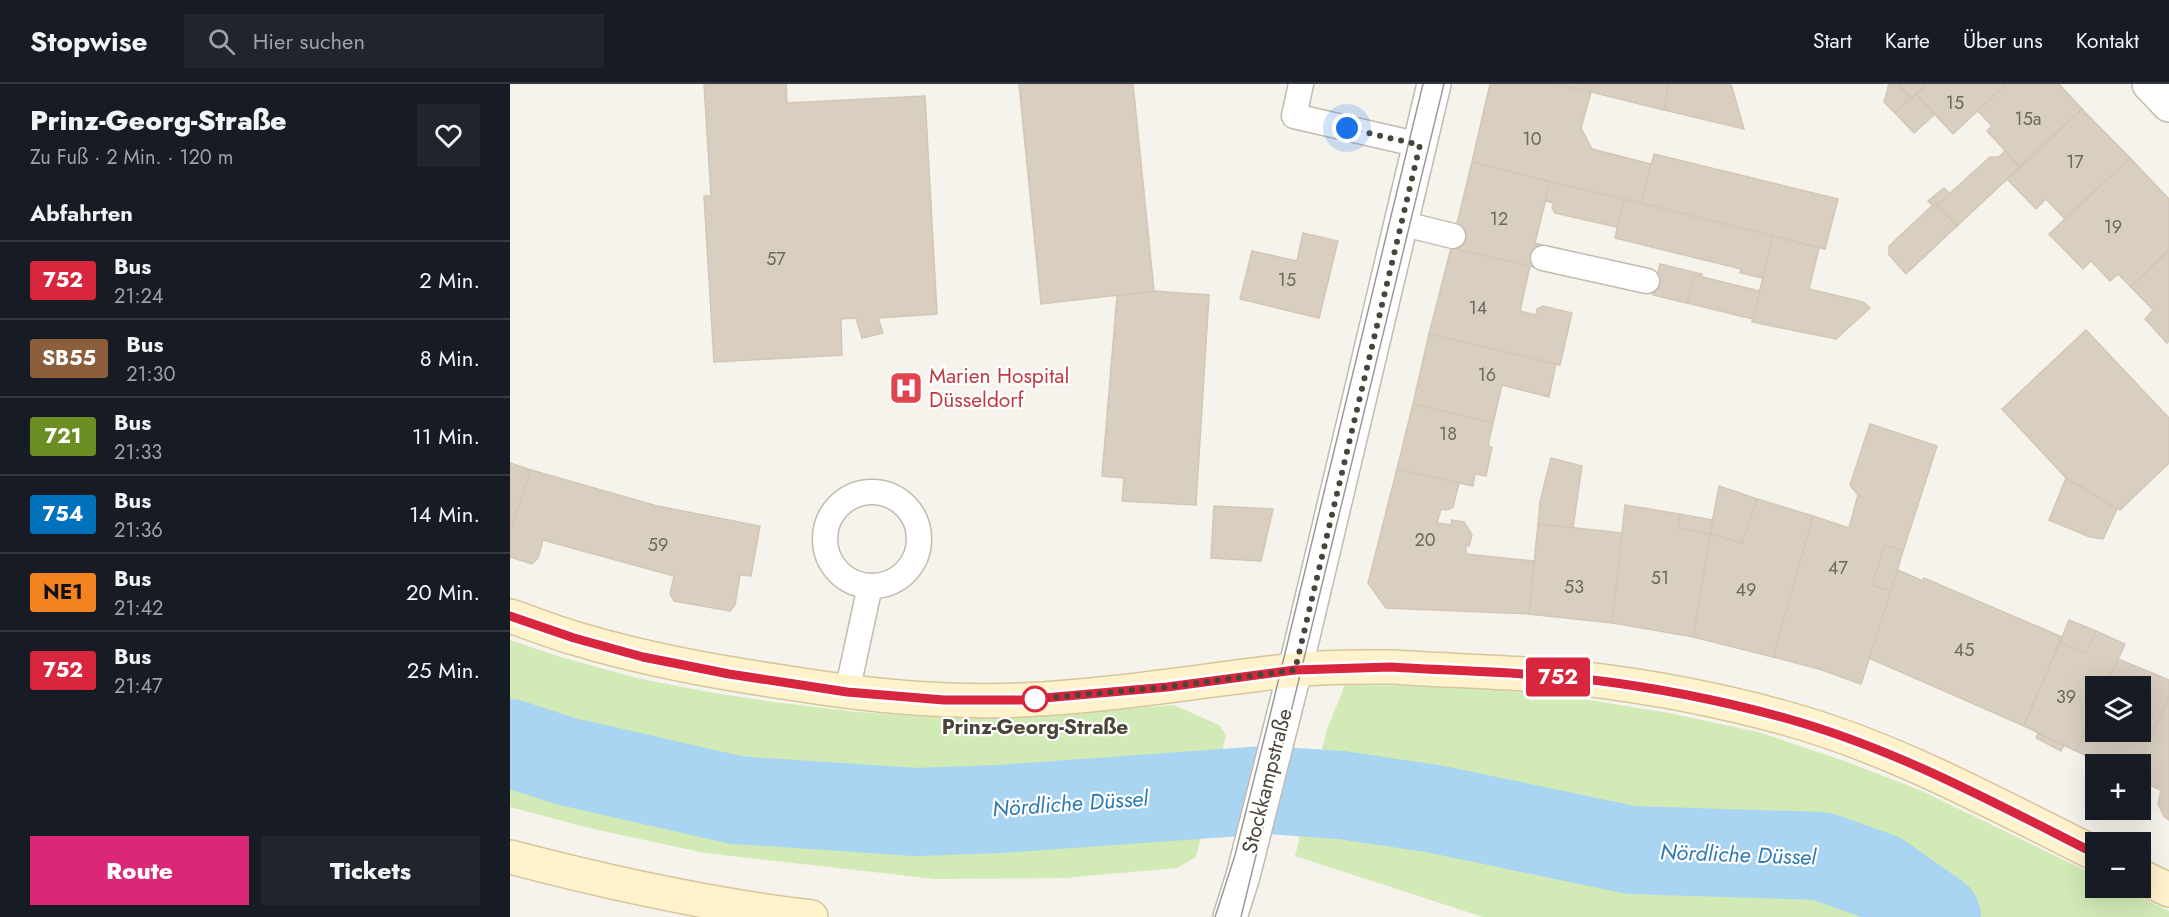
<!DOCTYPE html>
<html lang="de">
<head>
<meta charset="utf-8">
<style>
	:root { --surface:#171b24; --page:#20242c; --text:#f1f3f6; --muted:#9ea1a6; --line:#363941; --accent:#db2777 }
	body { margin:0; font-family:Jost,sans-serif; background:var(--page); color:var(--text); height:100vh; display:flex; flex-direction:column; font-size:22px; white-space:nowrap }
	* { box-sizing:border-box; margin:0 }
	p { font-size:20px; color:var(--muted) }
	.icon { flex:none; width:33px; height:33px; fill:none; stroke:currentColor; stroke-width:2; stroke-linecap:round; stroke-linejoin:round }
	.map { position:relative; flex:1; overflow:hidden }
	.side { display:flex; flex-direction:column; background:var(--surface); width:510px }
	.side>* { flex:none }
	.badge { padding:0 12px; border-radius:4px; font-size:21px; line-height:39px }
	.fabs { position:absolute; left:1575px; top:592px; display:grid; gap:12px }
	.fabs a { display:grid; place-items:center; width:66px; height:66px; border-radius:0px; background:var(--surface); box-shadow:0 6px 24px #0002; font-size:30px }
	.you { position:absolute; width:30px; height:30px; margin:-15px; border:4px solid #fff; border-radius:50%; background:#1a73e8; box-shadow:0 0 0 9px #1a73e833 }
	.map>.badge { position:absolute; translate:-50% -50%; box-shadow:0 0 0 3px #fff }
	h2 { padding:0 30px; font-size:22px; line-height:54px }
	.round { display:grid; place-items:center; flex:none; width:63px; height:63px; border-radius:0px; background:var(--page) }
	.head { display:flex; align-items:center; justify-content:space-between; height:102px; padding:0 30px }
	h1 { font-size:28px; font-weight:800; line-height:45px }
	.cta { display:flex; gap:12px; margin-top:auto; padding:12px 30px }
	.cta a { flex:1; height:69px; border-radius:0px; background:var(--accent); color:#fff; font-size:24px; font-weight:800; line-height:69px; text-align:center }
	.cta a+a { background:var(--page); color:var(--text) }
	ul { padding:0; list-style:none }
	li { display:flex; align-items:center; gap:18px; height:78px; padding:0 30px; border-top:2px solid var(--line) }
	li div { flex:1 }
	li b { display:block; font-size:22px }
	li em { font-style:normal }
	li .badge { min-width:66px; font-weight:700; text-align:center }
	header { display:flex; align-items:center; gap:36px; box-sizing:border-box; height:84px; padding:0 30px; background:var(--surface); border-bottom:2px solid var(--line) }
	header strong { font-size:28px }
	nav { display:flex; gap:33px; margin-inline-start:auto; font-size:21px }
	.search { width:420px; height:54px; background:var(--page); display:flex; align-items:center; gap:15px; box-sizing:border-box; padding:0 21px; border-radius:0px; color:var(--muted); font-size:22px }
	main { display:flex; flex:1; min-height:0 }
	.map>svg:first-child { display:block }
	.green { fill:#d2eab5 }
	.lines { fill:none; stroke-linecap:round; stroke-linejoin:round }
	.river { stroke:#a9d4f2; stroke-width:88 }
	.building { fill:#d8cfc1; stroke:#d3c7b4; stroke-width:1.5 }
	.service-casing { stroke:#c2bbae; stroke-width:27 }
	.minor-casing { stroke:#c2bbae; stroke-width:36 }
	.secondary-casing { stroke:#d6c79b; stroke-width:36 }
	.service { stroke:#fff; stroke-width:24 }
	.minor { stroke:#fff; stroke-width:33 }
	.secondary { stroke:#fff3cd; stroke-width:33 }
	.tram { stroke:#9a9a9a; stroke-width:1.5 }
	.line-casing { stroke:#fff; stroke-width:14 }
	.line { stroke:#d7263d; stroke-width:9 }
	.walk { stroke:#4b4439; stroke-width:6; stroke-dasharray:0 10.8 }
	.stop-dot { fill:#fff; stroke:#d7263d; stroke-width:3 }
	.labels { text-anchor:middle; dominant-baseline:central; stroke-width:4.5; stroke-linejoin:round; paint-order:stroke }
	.number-label { font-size:18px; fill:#6e675b }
	.health-label { font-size:21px; fill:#be3a42; stroke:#fff; text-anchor:start }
	.stop-label { font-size:21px; font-weight:bold; fill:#4b4439; stroke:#fff }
	.street-label { font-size:21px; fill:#4b4439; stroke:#fff }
	.water-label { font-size:22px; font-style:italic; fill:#2e7ab2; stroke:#fff }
</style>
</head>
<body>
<header>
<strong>Stopwise</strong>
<div class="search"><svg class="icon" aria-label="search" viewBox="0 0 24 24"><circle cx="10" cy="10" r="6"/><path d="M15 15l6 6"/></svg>Hier suchen</div>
<nav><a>Start</a><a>Karte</a><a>Über uns</a><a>Kontakt</a></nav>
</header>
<main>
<section class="side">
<div class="head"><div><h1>Prinz-Georg-Straße</h1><p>Zu Fuß · 2 Min. · 120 m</p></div><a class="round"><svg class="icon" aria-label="heart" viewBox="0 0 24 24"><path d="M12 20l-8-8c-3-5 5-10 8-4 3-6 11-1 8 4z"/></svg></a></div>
<h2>Abfahrten</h2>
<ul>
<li><span class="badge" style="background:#d7263d;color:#fff">752</span><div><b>Bus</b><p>21:24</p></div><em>2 Min.</em></li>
<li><span class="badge" style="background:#8b5e3c;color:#fff">SB55</span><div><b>Bus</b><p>21:30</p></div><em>8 Min.</em></li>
<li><span class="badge" style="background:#6b8e23;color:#fff">721</span><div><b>Bus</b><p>21:33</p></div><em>11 Min.</em></li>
<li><span class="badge" style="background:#0072bc;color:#fff">754</span><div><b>Bus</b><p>21:36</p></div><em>14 Min.</em></li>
<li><span class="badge" style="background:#f58220;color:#111">NE1</span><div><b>Bus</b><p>21:42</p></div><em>20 Min.</em></li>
<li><span class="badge" style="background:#d7263d;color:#fff">752</span><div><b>Bus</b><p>21:47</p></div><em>25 Min.</em></li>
</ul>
<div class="cta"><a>Route</a><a>Tickets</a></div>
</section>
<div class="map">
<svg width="1659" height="833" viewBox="0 0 1659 833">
	<rect width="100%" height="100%" fill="#f6f3ec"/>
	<g class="green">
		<polygon points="0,556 47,572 127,594 198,608 264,618 347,628 442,634 540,631 664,621 709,641 716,651 686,773 667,784 554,794 426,795 195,769 79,744 0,723"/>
		<polygon points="835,601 950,602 1073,615 1159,629 1248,648 1332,676 1412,707 1585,791 1586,804 1612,804 1659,827 1659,833 973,833 785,772 817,645"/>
	</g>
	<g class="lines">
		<polyline class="river" points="0,659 55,677 226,716 406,728 489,725 756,706 831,711 925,725 1121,766 1311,772 1370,793 1427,833"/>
	</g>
	<g class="building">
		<polygon points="194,0 276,0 277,19 415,12 427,230 368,234 373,249 352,254 346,234 331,235 332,271 204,278 194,112 201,112"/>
		<polygon points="509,0 623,0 644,207 531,220"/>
		<polygon points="980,0 1045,0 1081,8 1071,44 1082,65 1141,80 1131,120 962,78"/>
		<polygon points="1045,0 1082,0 1081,8"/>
		<polygon points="1082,0 1159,0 1154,26 1081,8"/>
		<polygon points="1159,0 1221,0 1234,45 1154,26"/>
		<polygon points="1379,0 1388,0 1401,14 1385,29 1374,18"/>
		<polygon points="1388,0 1417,0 1401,14"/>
		<polygon points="1417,0 1496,0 1443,50 1406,10"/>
		<polygon points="1496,0 1549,0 1572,25 1510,83 1477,47 1482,42 1468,27"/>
		<polygon points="1406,10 1425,30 1404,49 1385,29"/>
		<polygon points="1572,25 1620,74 1555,135 1536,115 1526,125 1497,95"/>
		<polygon points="1495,67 1510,83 1447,142 1427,121 1480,73 1489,73"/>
		<polygon points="1144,70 1328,115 1315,165 1131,120"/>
		<polygon points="1620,74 1659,115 1659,166 1621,203 1608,190 1600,197 1581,177 1573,185 1539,150"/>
		<polygon points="962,78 1040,98 1025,159 1036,162 1031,185 941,164"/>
		<polygon points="1040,98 1114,115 1107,143 1045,129 1042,124 1044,119 1035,117"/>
		<polygon points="1434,104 1440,110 1427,121 1425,119 1423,122 1418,117"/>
		<polygon points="1114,115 1263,152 1253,194 1230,189 1231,185 1105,154"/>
		<polygon points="1425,119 1447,142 1396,190 1379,171 1379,162"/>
		<polygon points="793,149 828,157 809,234 730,215 742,167 787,177"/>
		<polygon points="1263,152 1309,164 1299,205 1353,218 1360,224 1326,255 1242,238"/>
		<polygon points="941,164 1020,182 1010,227 1026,231 1027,225 1033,222 1062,229 1050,281 919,250"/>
		<polygon points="1659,166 1659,257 1657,259 1635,235 1643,226 1621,203"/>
		<polygon points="1150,180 1192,190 1192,193 1184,191 1177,219 1143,211"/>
		<polygon points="1184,191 1250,207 1243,235 1177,219"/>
		<polygon points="644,207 699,211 686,421 612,417 614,394 592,392 607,212"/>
		<polygon points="1576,246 1659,334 1659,379 1610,426 1556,394 1492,325"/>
		<polygon points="919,250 1046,280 1039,313 992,301 983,339 903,320"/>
		<polygon points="903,320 983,339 978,362 982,363 976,392 965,390 963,402 887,385"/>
		<polygon points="1360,340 1427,362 1393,467 1375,461 1362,501 1381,507 1351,600 1309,585 1263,573 1303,432 1339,444 1348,411 1340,401"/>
		<polygon points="1041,374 1072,382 1063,444 1028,440 1030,418"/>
		<polygon points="0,379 21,386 0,447"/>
		<polygon points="887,385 949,399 943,423 937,426 931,425 927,439 941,441 942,436 954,438 962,451 959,462 956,461 956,470 1024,477 1019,530 876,524 858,499"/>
		<polygon points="21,386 147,422 250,442 241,492 230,491 225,521 220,527 164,517 160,510 164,492 33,456 28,474 22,480 0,473 0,447"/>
		<polygon points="1556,394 1607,425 1593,455 1580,453 1539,436"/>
		<polygon points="1209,402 1247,415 1232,459 1200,450"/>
		<polygon points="1247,415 1303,432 1263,573 1183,553 1200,450 1232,459"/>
		<polygon points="1115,421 1170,430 1168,444 1200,450 1183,553 1102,539"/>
		<polygon points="704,422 763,425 751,477 701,474"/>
		<polygon points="1170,430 1203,436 1200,450 1168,444"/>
		<polygon points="1028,440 1112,449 1102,539 1019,530"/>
		<polygon points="1375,461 1393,467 1381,507 1362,501"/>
		<polygon points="1388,486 1413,497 1414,494 1552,553 1514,642 1359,574"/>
		<polygon points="1559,536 1586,547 1576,569 1550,558"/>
		<polygon points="1586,547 1615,560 1595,603 1586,603 1586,624 1566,667 1514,642 1550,558 1576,569"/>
		<polygon points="1608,575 1659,596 1659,612 1628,681 1596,681 1566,667 1586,624 1586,648 1630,648 1630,603 1595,603"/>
		<polygon points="1659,612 1659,736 1654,732 1648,720 1651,706 1630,697 1630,681 1628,681"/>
		<polygon points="1528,649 1554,661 1551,667 1526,654"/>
	</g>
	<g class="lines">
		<g class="service-casing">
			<g id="service">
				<polyline points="791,0 784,32 910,61"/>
				<polyline points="890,139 943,152"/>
				<polyline points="1033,174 1137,197"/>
				<circle cx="362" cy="455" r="47"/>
				<polyline points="337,608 360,502"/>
			</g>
		</g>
		<g class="minor-casing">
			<g id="minor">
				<polyline points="1639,0 1659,21"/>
				<polyline points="720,833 733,792 785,586 924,0"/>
			</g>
		</g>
		<g class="secondary-casing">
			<g id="secondary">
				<path d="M0,532C21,539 43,548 64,554C136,576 211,589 286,600C360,612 436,619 511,616C603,612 694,596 785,586C817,582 849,583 881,583C945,587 1011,588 1075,595C1142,603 1210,616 1275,634C1384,664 1485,720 1586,770"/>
				<path d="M0,773C99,799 199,821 301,833"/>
				<polyline points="1630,792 1659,806"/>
			</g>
		</g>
		<use href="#service" class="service"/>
		<use href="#minor" class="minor"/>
		<use href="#secondary" class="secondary"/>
		<g class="tram">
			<polyline points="705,833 725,771 760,631 913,0"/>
			<polyline points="731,833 934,0"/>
		</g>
	</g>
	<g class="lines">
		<g class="line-casing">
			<path id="line" d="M0,532L64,554L133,573L219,590L337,608L434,616H512L657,603L785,586L880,583C945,587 1011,588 1075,595C1142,603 1210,616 1275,634C1384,664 1485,719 1586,770"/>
		</g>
		<use href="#line" class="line"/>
		<polyline class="walk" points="525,615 657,603 785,586 910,61 837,44"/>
	</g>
	<defs>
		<g id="hospital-square" transform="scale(1.725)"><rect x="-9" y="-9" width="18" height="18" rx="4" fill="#e0444e" stroke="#fff"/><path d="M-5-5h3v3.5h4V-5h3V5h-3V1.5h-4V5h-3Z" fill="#fff"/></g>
	</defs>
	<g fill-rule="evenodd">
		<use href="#hospital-square" x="396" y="304"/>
	</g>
	<circle class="stop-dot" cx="525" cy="615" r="12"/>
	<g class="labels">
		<g class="number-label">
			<text x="1445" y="19">15</text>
			<text x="1518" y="35">15a</text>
			<text x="1022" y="55">10</text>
			<text x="1565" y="78">17</text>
			<text x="989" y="135">12</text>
			<text x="1603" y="143">19</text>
			<text x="266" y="175">57</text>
			<text x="777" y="196">15</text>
			<text x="968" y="224">14</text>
			<text x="977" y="291">16</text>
			<text x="938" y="350">18</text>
			<text x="915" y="456">20</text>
			<text x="148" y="461">59</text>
			<text x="1328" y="484">47</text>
			<text x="1150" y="494">51</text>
			<text x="1064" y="503">53</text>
			<text x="1236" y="506">49</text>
			<text x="1454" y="566">45</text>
			<text x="1556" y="613">39</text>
		</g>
		<g class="health-label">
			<text x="419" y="292">Marien Hospital<tspan x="419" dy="24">Düsseldorf</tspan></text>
		</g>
		<g class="stop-label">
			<text x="525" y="643">Prinz-Georg-Straße</text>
		</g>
		<g class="street-label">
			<text transform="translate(757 697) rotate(-76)">Stockkampstraße</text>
		</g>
		<g class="water-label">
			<text transform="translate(560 719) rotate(-4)">Nördliche Düssel</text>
			<text transform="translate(1228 770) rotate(2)">Nördliche Düssel</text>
		</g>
	</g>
</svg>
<div class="fabs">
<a><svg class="icon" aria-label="layers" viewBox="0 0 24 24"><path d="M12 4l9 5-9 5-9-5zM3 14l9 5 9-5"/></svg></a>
<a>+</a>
<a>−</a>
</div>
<div class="you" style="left:837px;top:44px"></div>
<b class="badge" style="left:1048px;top:593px;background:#d7263d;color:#fff">752</b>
</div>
</main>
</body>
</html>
